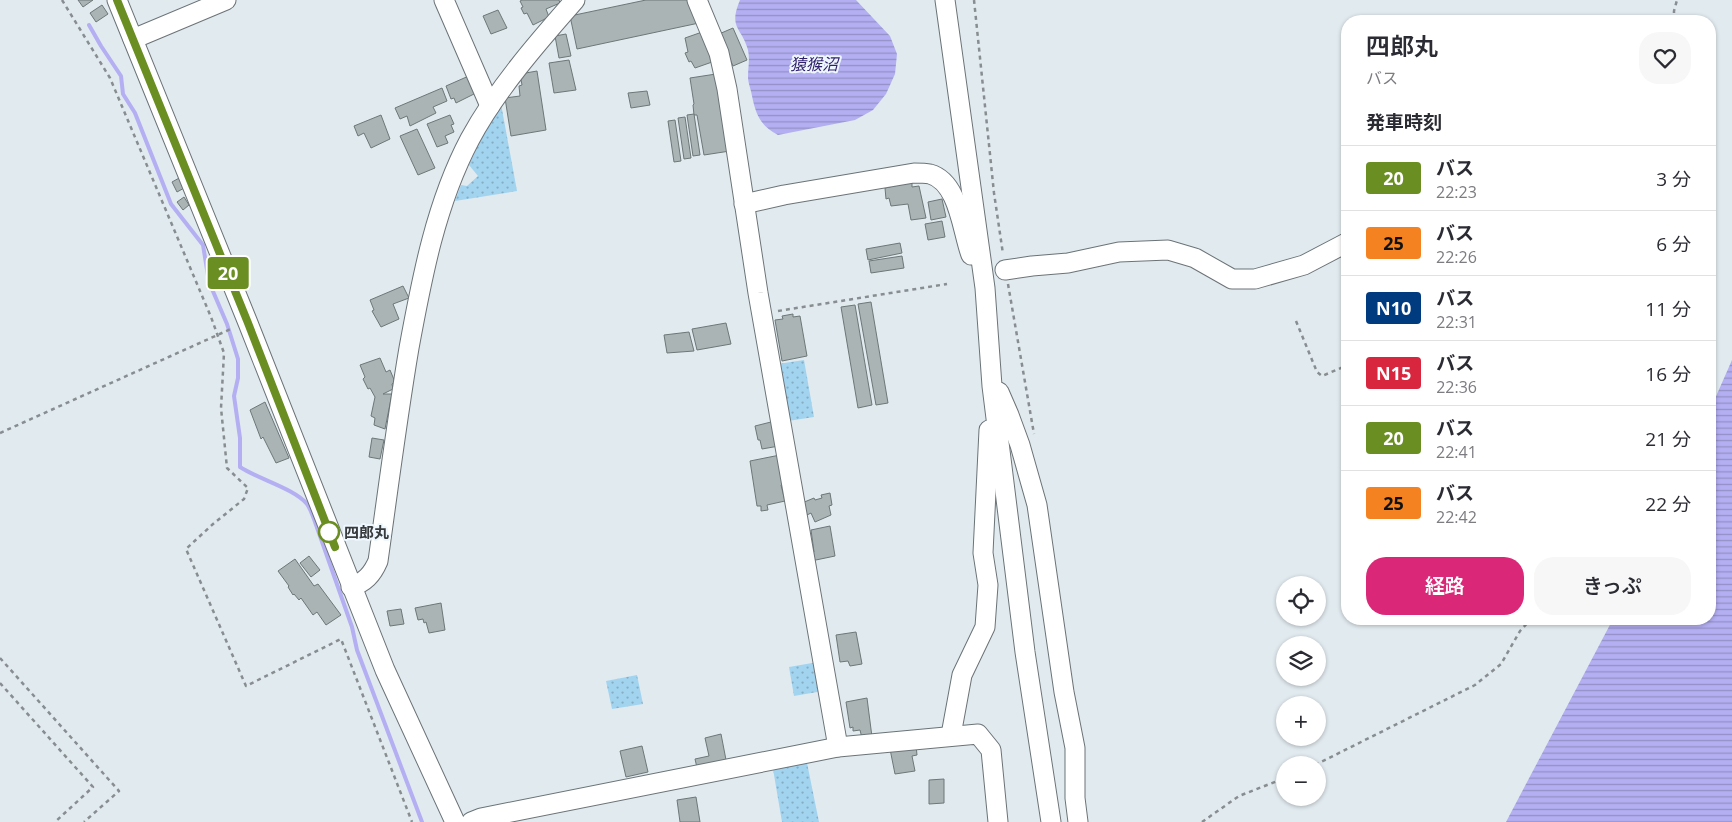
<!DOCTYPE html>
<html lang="ja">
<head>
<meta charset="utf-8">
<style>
	:root { --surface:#fff; --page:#f7f7f7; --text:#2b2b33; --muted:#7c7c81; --line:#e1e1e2; --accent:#db2777 }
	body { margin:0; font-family:"Open Sans","Noto Sans JP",sans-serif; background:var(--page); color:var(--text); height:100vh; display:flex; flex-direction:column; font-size:19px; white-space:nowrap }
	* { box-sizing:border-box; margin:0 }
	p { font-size:16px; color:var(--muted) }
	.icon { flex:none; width:28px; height:28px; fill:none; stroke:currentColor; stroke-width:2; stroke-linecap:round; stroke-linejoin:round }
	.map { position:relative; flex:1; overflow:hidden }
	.details { position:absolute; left:1341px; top:15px; width:375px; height:610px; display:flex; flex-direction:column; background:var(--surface); border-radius:20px; box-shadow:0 1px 4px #0004 }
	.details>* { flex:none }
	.badge { padding:0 10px; border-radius:4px; font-size:18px; line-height:32px }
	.buttons { position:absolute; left:1276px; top:576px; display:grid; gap:10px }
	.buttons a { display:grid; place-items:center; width:50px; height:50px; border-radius:50%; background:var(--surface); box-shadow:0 1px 4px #0004; font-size:25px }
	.map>.badge { position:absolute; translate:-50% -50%; box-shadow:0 0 0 2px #fff }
	h2 { padding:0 25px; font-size:19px; line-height:45px }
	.round { display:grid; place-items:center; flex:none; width:52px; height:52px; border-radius:20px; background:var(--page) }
	.overview { display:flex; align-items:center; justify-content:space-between; height:85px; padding:0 25px }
	h1 { font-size:24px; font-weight:600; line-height:38px }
	.cta { display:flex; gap:10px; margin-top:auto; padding:10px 25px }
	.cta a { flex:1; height:58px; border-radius:20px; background:var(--accent); color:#fff; font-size:20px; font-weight:600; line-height:58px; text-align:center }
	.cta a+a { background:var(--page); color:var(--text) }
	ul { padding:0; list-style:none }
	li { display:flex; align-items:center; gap:15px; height:65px; padding:0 25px; border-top:1px solid var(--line) }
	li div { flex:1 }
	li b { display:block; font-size:19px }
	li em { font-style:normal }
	li .badge { min-width:55px; font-weight:700; text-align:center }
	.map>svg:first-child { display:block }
	.grass { fill:url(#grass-dots) }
	.water { fill:url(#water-rules) }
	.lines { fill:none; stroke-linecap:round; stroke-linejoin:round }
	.stream { stroke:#b4aff2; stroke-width:4 }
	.building { fill:#aab4b5; stroke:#6d7778 }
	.minor-casing { stroke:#6b7377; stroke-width:21 }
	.path { stroke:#878d90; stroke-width:2.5; stroke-dasharray:4 4; stroke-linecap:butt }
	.minor { stroke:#fff; stroke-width:19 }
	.line-casing { stroke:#fff; stroke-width:11 }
	.line { stroke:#6b8e23; stroke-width:8 }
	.stop-dot { fill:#fff; stroke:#6b8e23; stroke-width:2.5 }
	.labels { text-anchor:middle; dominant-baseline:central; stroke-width:4; stroke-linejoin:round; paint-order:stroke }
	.stop-label { font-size:15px; font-weight:bold; fill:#383b3d; stroke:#eef7fd; text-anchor:start }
	.water-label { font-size:16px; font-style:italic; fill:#31216c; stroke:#eef7fd }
</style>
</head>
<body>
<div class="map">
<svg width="1732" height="822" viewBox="0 0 1732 822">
	<defs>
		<pattern id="grass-dots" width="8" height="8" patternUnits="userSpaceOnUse" patternTransform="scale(1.25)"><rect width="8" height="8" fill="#a2d4f0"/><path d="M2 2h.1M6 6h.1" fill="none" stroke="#85adc4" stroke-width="1.8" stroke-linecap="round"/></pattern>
		<pattern id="water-rules" width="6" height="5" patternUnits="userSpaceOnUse" patternTransform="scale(1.25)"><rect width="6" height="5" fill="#b4aff2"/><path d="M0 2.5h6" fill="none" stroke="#9390c5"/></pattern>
	</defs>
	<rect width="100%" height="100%" fill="#e1eaef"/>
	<g class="grass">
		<polygon points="501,104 517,191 455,201 461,185 467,186 478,176 469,165 489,121"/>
		<polygon points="804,360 814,417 788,421 778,364"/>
		<polygon points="818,662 823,691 794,696 789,667"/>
		<polygon points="637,675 643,704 612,709 606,681"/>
		<polygon points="807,763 819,822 782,822 773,769"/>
	</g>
	<g class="water">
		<path d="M740,0H856L890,36L897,54L895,74L886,94L873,110L855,120L778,135C760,125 756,115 752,96C751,89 748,83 748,77C748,68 750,59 748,50C742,27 728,29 740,0Z"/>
		<polygon points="1732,360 1732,822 1506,822 1613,619 1710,619 1710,410"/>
	</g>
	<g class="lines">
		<path class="stream" d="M89,25L101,46L121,76L123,94L135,113L171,204L203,245L209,282L227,324L238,359V378L234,396L240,438V467C258,479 295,489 307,504C310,508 312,514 314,519L352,627L357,650L422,822"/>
	</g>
	<g class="building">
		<polygon points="78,0 93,0 83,7"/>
		<polygon points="522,0 559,0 560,3 546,9 549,17 533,25 527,13 524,14 521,8 523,7 520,1"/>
		<polygon points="646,0 690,0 699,23 577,49 570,16"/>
		<polygon points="102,5 108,14 96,22 90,13"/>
		<polygon points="498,10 507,28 491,34 483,16"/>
		<polygon points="733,28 747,60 733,66 719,34"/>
		<polygon points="705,31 715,61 695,68 691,61 689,62 685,53 688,52 685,38"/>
		<polygon points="566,34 571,56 559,58 555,36"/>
		<polygon points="569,60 576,90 554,93 549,63"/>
		<polygon points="537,71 546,130 511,136 505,98 520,96 519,86 522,85 520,74"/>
		<polygon points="716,74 730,151 704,155 697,115 694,115 693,105 694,104 690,78"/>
		<polygon points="471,75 478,92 456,103 454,98 451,99 446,86"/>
		<polygon points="442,88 447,101 433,107 436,113 410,126 407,116 400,119 395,108"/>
		<polygon points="647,91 650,105 631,108 628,93"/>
		<polygon points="694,114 700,155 693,156 687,115"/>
		<polygon points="381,115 390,139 371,148 364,133 358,136 354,126"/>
		<polygon points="450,115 454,124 451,125 454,132 445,136 448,143 437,147 427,124"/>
		<polygon points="685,117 691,158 684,159 678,118"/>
		<polygon points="675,120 681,161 674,162 668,121"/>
		<polygon points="417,129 435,168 418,175 400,136"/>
		<polygon points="181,177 186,187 177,192 172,182"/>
		<polygon points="912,182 912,187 919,186 926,218 911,220 908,204 891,206 889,198 886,199 885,188"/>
		<polygon points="184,197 189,205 183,210 177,202"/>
		<polygon points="942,199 946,217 931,220 928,202"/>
		<polygon points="942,221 945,237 928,240 925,224"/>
		<polygon points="900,243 902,253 868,260 866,249"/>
		<polygon points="902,256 904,268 871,273 869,261"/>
		<polygon points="403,286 409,298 393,304 399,319 381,327 372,311 374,310 370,300"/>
		<polygon points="871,302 888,403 876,405 858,304"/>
		<polygon points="855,305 872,405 858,408 841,307"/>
		<polygon points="793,314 793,317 800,316 807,356 782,361 775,320 783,319 782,316"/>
		<polygon points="726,323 731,344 697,350 692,329"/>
		<polygon points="689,332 694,351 667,353 664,335"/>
		<polygon points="380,358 386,372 390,370 395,382 392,384 393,389 383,394 392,394 385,429 374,425 375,418 371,416 375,397 370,388 368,389 363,379 365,377 360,365"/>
		<polygon points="265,402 289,458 276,463 263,437 261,439 250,410"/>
		<polygon points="775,421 779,446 762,449 760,440 758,440 755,426"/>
		<polygon points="372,438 384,440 380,459 369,457"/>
		<polygon points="780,455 785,483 781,485 785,501 767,505 768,510 761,511 761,506 757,506 750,461"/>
		<polygon points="830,493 832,505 829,506 831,515 815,522 811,513 807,515 802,503 814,498 815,500 822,498 821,495"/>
		<polygon points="830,526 835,556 811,561 810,553 814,552 811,530"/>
		<polygon points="309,556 320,570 311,577 300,563"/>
		<polygon points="295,559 314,586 318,584 341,615 326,625 317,612 313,615 301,598 299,600 294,594 293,595 288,587 289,586 278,571"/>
		<polygon points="441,603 445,630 429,633 426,622 424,623 423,619 418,620 415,608"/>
		<polygon points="401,609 404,624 390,626 387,611"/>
		<polygon points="856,632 862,664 850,666 848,661 840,662 836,635"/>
		<polygon points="867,698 872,737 862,738 860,730 853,731 853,727 850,728 846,702"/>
		<polygon points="721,734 727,765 698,772 695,759 709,756 705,738"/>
		<polygon points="916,745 917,755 912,756 915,771 895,774 890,749"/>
		<polygon points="642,746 648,772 626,777 620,751"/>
		<polygon points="944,779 944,803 929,804 929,780"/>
		<polygon points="696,797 700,822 680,822 677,800"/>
	</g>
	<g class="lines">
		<g class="minor-casing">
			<g id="minor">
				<polyline points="117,0 248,323 385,670 455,822"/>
				<polyline points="444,0 490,106"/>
				<polyline points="697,0 719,53 727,89 758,293 838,747"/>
				<polyline points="945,0 985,288 992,386 1025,652 1051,822"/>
				<polyline points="133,39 226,0"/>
				<path d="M744,204L784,195L914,173C919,173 925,173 930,174C959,182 962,231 971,255"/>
				<polyline points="1005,270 1032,266 1068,263 1119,252 1168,250 1195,258 1232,279 1255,279 1304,265 1348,242"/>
				<polyline points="999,392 1009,415 1020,445 1037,505 1064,692 1075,748 1075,798 1078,822"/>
				<path d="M351,587C365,582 372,575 378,561C388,490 397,419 409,348C422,277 436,203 470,139C497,89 538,42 575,0"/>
				<polyline points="951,735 962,675 985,627 988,585 983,553 989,430"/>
				<polyline points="471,822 481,818 838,747 978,734 991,750 998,822"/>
			</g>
		</g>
		<g class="path">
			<polyline points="62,0 110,78 211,317 224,353 221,408 227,468 248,488 244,499 213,524 186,549 246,686 341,639 412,822"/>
			<polyline points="974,0 994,193 1003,254"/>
			<polyline points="1674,21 1674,11 1677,0"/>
			<polyline points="1008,284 1034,434"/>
			<polyline points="778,311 947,284"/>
			<polyline points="1296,321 1317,372 1322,376 1348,365"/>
			<polyline points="0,433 233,328"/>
			<polyline points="0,658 119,791 84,822"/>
			<polyline points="0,683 93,787 55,822"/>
			<polyline points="1315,765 1475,685 1501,664 1520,631 1531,619"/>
			<polyline points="1202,822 1239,796 1285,778"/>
		</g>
		<use href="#minor" class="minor"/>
	</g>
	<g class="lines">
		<g class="line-casing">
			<polyline id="line" points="117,0 248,323 335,547"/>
		</g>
		<use href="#line" class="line"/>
	</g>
	<circle class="stop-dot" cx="329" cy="532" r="10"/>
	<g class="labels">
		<g class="stop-label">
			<text x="344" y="532">四郎丸</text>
		</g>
		<g class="water-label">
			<text x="814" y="64">猿猴沼</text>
		</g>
	</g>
</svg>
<div class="buttons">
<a><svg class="icon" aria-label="locate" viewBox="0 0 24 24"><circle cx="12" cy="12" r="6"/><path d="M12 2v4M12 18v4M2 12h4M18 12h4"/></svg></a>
<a><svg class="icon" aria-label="layers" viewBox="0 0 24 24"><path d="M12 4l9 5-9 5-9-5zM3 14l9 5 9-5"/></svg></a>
<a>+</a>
<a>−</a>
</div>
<b class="badge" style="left:228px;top:273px;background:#6b8e23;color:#fff">20</b>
<section class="details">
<div class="overview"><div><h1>四郎丸</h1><p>バス</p></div><a class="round"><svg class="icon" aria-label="heart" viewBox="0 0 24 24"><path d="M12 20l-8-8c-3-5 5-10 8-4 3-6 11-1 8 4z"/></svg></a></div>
<h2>発車時刻</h2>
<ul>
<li><span class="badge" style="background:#6b8e23;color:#fff">20</span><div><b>バス</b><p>22:23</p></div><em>3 分</em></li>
<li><span class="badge" style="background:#f58220;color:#111">25</span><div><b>バス</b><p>22:26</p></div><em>6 分</em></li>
<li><span class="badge" style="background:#003b80;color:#fff">N10</span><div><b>バス</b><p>22:31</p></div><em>11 分</em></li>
<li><span class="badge" style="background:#d7263d;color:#fff">N15</span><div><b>バス</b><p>22:36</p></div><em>16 分</em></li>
<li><span class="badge" style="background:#6b8e23;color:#fff">20</span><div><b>バス</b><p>22:41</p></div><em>21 分</em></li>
<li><span class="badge" style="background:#f58220;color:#111">25</span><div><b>バス</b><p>22:42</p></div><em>22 分</em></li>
</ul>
<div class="cta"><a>経路</a><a>きっぷ</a></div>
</section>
</div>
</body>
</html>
